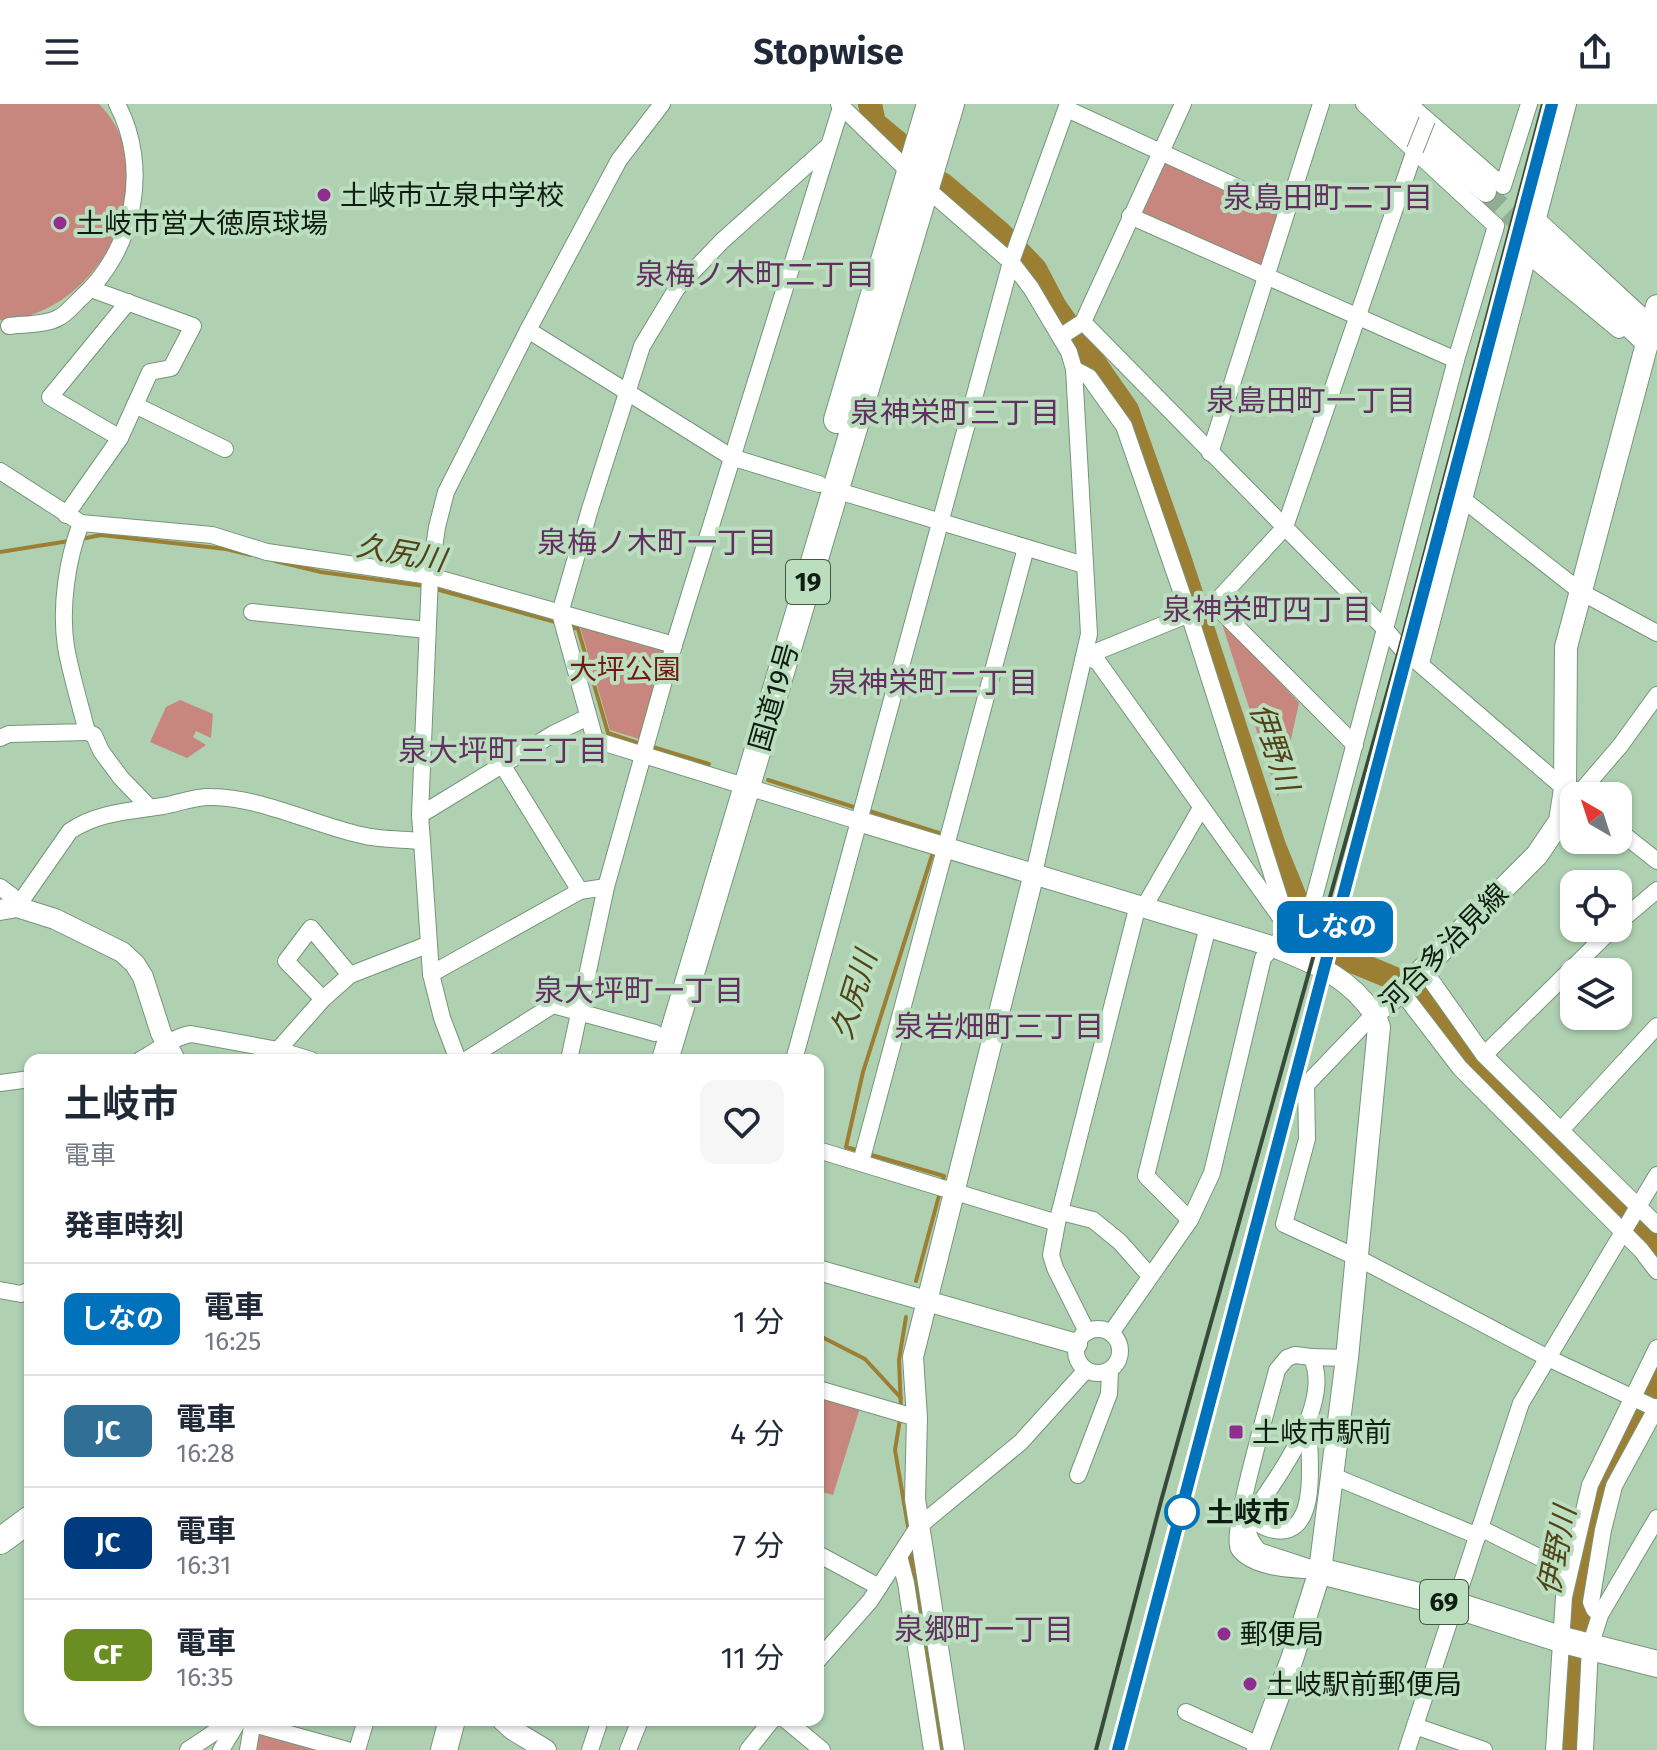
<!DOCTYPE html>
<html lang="ja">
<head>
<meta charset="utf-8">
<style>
	:root { --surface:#fff; --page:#f6f6f7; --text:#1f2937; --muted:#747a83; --line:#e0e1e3 }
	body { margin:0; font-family:"Fira Sans","Noto Sans JP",sans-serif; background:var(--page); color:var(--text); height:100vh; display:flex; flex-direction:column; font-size:30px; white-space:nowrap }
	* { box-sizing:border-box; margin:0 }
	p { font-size:26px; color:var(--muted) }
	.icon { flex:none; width:44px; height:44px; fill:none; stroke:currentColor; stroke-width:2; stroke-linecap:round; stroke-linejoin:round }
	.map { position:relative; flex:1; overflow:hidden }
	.sheet { position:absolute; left:24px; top:950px; width:800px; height:672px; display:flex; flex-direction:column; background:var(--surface); border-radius:16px; box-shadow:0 2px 6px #0004 }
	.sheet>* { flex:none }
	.badge { padding:0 16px; border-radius:12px; font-size:28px; line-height:52px }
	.needle { width:52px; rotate:321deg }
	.tools { position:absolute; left:1560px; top:678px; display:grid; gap:16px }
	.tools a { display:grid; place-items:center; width:72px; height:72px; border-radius:16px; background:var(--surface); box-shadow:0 2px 6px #0004; font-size:40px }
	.map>.badge { position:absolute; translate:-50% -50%; box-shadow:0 0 0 4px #fff }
	h2 { padding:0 40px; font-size:30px; line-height:72px }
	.round { display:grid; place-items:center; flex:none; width:84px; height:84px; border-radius:16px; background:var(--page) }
	.headline { display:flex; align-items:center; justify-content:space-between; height:136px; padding:0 40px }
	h1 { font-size:38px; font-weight:700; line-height:60px }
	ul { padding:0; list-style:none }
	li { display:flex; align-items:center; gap:24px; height:112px; padding:0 40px; border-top:2px solid var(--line) }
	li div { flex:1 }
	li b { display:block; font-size:30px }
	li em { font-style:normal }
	li .badge { min-width:88px; font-weight:700; text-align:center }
	header { display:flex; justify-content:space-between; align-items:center; height:104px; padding:0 40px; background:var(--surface); font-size:36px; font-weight:700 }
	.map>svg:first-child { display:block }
	.green { fill:#c7877e }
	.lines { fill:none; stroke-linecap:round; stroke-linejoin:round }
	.stream { stroke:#9d7f33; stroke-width:4 }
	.river { stroke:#9d7f33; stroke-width:24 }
	.tertiary-tunnel { stroke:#8fad92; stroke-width:20; stroke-dasharray:20 10; stroke-linecap:butt }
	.minor-casing { stroke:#759579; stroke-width:18 }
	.tertiary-casing { stroke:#759579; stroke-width:22 }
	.secondary-casing { stroke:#759579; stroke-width:24 }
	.primary-casing { stroke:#759579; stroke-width:28 }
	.trunk-casing { stroke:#759579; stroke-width:28 }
	.minor { stroke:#fff; stroke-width:16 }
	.tertiary { stroke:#fff; stroke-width:20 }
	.secondary { stroke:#fff; stroke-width:22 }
	.primary { stroke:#fff; stroke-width:26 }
	.trunk { stroke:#fff; stroke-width:26 }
	.rail { stroke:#384b3b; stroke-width:4 }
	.minor-bridge-casing { stroke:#759579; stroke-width:18; stroke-linecap:butt }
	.minor-bridge { stroke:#fff; stroke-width:16 }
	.line-casing { stroke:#fff; stroke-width:18 }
	.line { stroke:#0072bc; stroke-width:12 }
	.poi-dot { fill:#912c91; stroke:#bbdebf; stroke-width:3 }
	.stop-dot { fill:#fff; stroke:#0072bc; stroke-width:4 }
	.labels { text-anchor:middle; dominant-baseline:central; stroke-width:8; stroke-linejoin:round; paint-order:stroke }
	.shield { fill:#bbdebf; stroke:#435645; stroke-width:2 }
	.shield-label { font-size:26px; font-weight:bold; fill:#0f1c11 }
	.poi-label { font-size:28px; fill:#0f1c11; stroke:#bbdebf; text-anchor:start }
	.park-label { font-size:28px; fill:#731915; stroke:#bbdebf }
	.street-label { font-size:28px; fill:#0f1c11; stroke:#bbdebf }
	.stop-label { font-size:28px; font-weight:bold; fill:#0f1c11; stroke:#bbdebf; text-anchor:start }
	.neighbourhood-label { font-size:30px; fill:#623061; stroke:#bbdebf }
	.water-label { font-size:30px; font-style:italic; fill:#524218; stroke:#bbdebf }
</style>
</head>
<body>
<header><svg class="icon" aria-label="menu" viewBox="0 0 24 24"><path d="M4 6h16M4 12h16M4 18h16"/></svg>Stopwise<svg class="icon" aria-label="share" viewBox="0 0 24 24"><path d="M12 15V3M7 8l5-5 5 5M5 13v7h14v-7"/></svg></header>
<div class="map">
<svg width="1657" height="1646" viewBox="0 0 1657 1646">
	<rect width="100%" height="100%" fill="#afd1b2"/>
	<g class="green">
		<path d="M0,0H99C172,74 97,215 0,216Z"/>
		<polygon points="1165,56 1275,106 1277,113 1262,162 1141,111 1140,107"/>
		<polygon points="1221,514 1299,599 1278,693 1223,523"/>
		<polygon points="580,522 661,541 666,547 639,635 610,626"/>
		<polygon points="180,596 213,610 211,634 196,627 193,633 206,641 187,654 150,638 166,603"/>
		<polygon points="818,1292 860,1304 833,1391 818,1387"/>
		<polygon points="259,1628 333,1646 255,1646"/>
	</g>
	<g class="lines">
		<g class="stream">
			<polyline points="81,435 101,431 226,445 251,451"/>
			<polyline points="0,448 69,437"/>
			<polyline points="275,457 321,468 424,482"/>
			<polyline points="432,484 559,519"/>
			<polyline points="567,522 578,525 608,629 641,640"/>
			<polyline points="649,642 709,660"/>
			<polyline points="768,676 857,704"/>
			<polyline points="866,706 939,729 936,735"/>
			<polyline points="860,1047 846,1043 863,968 933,748"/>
			<polyline points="868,1050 944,1072 942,1080"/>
			<polyline points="916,1177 940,1088"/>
			<polyline points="818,1231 865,1255 901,1294"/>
			<polyline points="901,1306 899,1256 906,1213"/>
			<polyline points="900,1315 895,1346 909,1428"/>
		</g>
		<g class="river">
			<polyline points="870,0 874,19 903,43"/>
			<polyline points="942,80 1001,130 1035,165 1055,203 1127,306 1178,450 1274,742 1312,835 1335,850 1393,874 1419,889 1469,955 1597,1089 1657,1140"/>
			<polyline points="913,1453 940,1646"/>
			<path d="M1571,1646C1575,1557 1574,1462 1605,1377C1618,1341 1639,1306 1657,1272"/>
		</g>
		<polyline class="tertiary-tunnel" points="1486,88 1538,137"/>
		<g class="minor-casing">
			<g id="minor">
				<polyline points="839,0 926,84 1011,158 1031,184 1069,248 1074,265 1089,530 1034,769"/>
				<polyline points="1409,0 1503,82 1529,0"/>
				<polyline points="1067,5 1287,106"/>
				<polyline points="826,44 722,137 677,184 642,242 590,405 560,509 595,636 858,717"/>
				<polyline points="1130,112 1456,256"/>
				<polyline points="1537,115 1652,221"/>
				<polyline points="1528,151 1619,226"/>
				<polyline points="1083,218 1386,526 1400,543 1565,685"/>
				<path d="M9,222C24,220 45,221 58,214C67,210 75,199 82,193C134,146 151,64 117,0"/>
				<polyline points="528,226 731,353 819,380"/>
				<polyline points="1060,233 1083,218 1183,0"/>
				<polyline points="1074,265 1089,273 1124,322 1189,510 1289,824"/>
				<polyline points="135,301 225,345"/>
				<polyline points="120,334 50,293 128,198"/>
				<polyline points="1210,349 1321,0"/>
				<polyline points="0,367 81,419 212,431 267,448 430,472 674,541"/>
				<polyline points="835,386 1084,461"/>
				<polyline points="1464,396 1581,488 1657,529"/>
				<polyline points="66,411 120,334 150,268 171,264 193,222 91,185"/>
				<polyline points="1214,500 1355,641"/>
				<polyline points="252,508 427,526"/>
				<polyline points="1086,552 1214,500 1285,423 1415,46"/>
				<polyline points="1086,552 1098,558 1283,817"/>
				<polyline points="1421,559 1568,0"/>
				<polyline points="87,628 94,631 101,647 121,674 149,703"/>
				<path d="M0,634L9,630L87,628C80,600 71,571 66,543C60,503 67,456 81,419"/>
				<polyline points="503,662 580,787"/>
				<polyline points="1577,692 1620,642 1657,591"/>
				<polyline points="420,711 553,630 588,613"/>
				<polyline points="1618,726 1657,757"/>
				<polyline points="422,737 431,870 442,914 458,956"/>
				<polyline points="0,783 12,792 17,803"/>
				<path d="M17,803L70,727C98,708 131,707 163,702C180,699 195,692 212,693C263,694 312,720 361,731C380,736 402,735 422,737L420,711L430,472L437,423L446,388L528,226L619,56L662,0"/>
				<polyline points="1144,803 1201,704"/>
				<polyline points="1618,819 1657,786"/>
				<polyline points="1423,865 1484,951 1657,1121"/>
				<polyline points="431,870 580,787 606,783"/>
				<polyline points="1401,887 1460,964 1641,1146 1657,1167"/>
				<polyline points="323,895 286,857 311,824 350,871"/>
				<polyline points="1374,910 1306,981 1307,1035 1284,1120 1358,1154 1548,1254 1657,1305"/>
				<polyline points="278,946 323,895 350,871 427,841"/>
				<polyline points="1484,951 1613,824"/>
				<path d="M140,956C157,947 173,933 191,930L278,946L311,956"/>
				<polyline points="466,956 553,901 655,929"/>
				<polyline points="569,956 606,783 674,541 842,0"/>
				<polyline points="794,956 1011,158 1068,0"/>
				<polyline points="0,979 30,975"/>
				<polyline points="1561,1026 1657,922"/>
				<polyline points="818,1046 1057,1119"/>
				<polyline points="861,1058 1026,444"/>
				<polyline points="1061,1108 1093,1116 1120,1138 1150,1172"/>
				<polyline points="1190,1116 1146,1072 1208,822"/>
				<polyline points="0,1186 21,1190 30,1186"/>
				<circle cx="1098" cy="1247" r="22"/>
				<polyline points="1087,1228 1055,1164 1051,1151 1057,1119 1138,801"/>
				<polyline points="1111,1229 1190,1116 1212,1069 1263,854 1313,798 1456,256 1496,122 1364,0"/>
				<path d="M1295,1251L1311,1253C1335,1297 1275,1378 1250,1413C1245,1427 1249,1436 1259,1447L1320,1467C1298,1466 1253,1465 1239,1445C1229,1431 1271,1292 1277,1266L1287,1254Z"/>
				<polyline points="1311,1253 1347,1254"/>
				<polyline points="818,1285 917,1314"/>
				<polyline points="1078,1371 1109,1290 1110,1266"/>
				<polyline points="1333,1372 1478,1432"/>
				<path d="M1248,1405C1251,1415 1260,1422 1270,1425C1322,1440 1309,1348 1308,1322"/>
				<polyline points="1480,1424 1569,1468"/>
				<polyline points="818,1450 879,1483"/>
				<polyline points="899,1452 906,1479 932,1646"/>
				<polyline points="1600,1511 1594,1505 1591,1498 1603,1426 1614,1382 1657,1303"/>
				<polyline points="818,1556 870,1497 918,1423 1021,1338 1086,1266"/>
				<polyline points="1186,1608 1259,1641"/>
				<polyline points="786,1616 822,1646"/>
				<polyline points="253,1620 347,1646"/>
				<polyline points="1415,1622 1484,1646"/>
				<polyline points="188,1646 233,1616"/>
				<polyline points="221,1646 239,1616"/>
				<polyline points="248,1646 253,1616"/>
				<polyline points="357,1646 366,1616"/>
				<polyline points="590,1646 600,1616"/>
				<polyline points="628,1646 640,1616"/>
				<polyline points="748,1646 772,1616"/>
				<polyline points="1407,1646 1521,1299 1657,1071"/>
				<polyline points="1554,1646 1564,1493 1590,1381 1657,1244"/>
				<polyline points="1585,1646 1590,1543 1600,1511 1657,1414"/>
			</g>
		</g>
		<g class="tertiary-casing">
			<g id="tertiary">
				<polyline points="1386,0 1486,88"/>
				<polyline points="1538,137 1647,240"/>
				<path d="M858,717L1271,842C1314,860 1346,870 1374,910"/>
				<polyline points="0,806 17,803 55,815 122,848 135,860 143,873 161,929 175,956"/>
				<polyline points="818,1166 1077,1240"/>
				<polyline points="502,1616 513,1626 546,1646"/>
				<polyline points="954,1646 915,1395 917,1314 913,1253 1034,769"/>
			</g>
		</g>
		<g class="secondary-casing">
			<polyline id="secondary" points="1258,1646 1292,1555 1320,1467 1347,1254 1379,923 1374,910 1401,887 1537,751 1560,717 1565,685 1566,543 1657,202"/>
		</g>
		<g class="primary-casing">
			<g id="primary">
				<polyline points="0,1437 30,1415"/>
				<polyline points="1320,1467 1455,1501 1563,1536 1657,1560"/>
			</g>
		</g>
		<g class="trunk-casing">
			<g id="trunk">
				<polyline points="837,316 930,0"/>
				<polyline points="665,956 951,0"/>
				<polyline points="444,1646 452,1616"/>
			</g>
		</g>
		<use href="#minor" class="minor"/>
		<use href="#tertiary" class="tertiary"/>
		<use href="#secondary" class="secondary"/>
		<use href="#primary" class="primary"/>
		<use href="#trunk" class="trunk"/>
		<g class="rail">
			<polyline points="1096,1646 1161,1397 1400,543 1543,0"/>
			<polyline points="1118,1646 1343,791"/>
		</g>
		<g class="minor-bridge-casing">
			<polyline id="minor-bridge" points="1415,46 1427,16"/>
		</g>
		<use href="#minor-bridge" class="minor-bridge"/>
	</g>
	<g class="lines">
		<g class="line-casing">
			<polyline id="line" points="1118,1646 1552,0"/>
		</g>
		<use href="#line" class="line"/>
	</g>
	<g class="poi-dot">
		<circle cx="324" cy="91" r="8"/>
		<circle cx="60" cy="119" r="8"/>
		<rect x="1228" y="1320" width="16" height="16" rx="4"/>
		<circle cx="1224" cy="1530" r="8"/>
		<circle cx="1250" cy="1580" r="8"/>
	</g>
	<circle class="stop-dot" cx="1182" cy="1408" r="16"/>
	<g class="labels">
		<g class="shield">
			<rect x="786" y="456" width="44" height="44" rx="6"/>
			<rect x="1420" y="1476" width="48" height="44" rx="6"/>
		</g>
		<g class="shield-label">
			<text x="808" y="478">19</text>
			<text x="1444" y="1498">69</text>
		</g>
		<g class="poi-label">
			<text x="340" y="91">土岐市立泉中学校</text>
			<text x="76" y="119">土岐市営大徳原球場</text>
			<text x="1252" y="1328">土岐市駅前</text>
			<text x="1240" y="1530">郵便局</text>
			<text x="1266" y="1580">土岐駅前郵便局</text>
		</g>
		<g class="park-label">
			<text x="625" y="565">大坪公園</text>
		</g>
		<g class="street-label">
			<text transform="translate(774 593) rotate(-74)">国道19号</text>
			<text transform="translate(1444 844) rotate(-45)">河合多治見線</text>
		</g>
		<g class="stop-label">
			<text x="1206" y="1408">土岐市</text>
		</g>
		<g class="neighbourhood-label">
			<text x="1328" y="94">泉島田町二丁目</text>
			<text x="755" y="171">泉梅ノ木町二丁目</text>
			<text x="1311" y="297">泉島田町一丁目</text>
			<text x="955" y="309">泉神栄町三丁目</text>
			<text x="657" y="439">泉梅ノ木町一丁目</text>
			<text x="1267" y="506">泉神栄町四丁目</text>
			<text x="933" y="579">泉神栄町二丁目</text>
			<text x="503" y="647">泉大坪町三丁目</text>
			<text x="639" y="887">泉大坪町一丁目</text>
			<text x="999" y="923">泉岩畑町三丁目</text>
			<text x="984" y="1526">泉郷町一丁目</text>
		</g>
		<g class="water-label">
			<text transform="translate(401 449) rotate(10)">久尻川</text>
			<text transform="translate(1274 643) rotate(71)">伊野川</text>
			<text transform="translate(854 891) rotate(-73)">久尻川</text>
			<text transform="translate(1557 1447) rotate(-79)">伊野川</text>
		</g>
	</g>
</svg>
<div class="tools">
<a><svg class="needle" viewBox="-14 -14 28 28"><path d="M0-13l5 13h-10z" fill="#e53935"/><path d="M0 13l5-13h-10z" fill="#747a83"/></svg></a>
<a><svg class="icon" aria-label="locate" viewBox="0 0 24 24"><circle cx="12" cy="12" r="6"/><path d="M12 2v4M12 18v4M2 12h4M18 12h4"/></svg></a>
<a><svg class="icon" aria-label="layers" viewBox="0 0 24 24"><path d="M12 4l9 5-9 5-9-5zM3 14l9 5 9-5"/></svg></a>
</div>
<b class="badge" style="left:1335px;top:823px;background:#0072bc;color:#fff">しなの</b>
<section class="sheet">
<div class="headline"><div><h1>土岐市</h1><p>電車</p></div><a class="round"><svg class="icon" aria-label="heart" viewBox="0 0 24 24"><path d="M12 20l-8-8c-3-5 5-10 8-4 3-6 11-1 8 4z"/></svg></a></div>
<h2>発車時刻</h2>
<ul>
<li><span class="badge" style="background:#0072bc;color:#fff">しなの</span><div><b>電車</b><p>16:25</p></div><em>1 分</em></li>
<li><span class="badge" style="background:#307097;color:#fff">JC</span><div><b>電車</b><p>16:28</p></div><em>4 分</em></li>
<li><span class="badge" style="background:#003b80;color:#fff">JC</span><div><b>電車</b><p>16:31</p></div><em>7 分</em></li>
<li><span class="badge" style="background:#6b8e23;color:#fff">CF</span><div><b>電車</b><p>16:35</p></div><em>11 分</em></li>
</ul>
</section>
</div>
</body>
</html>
